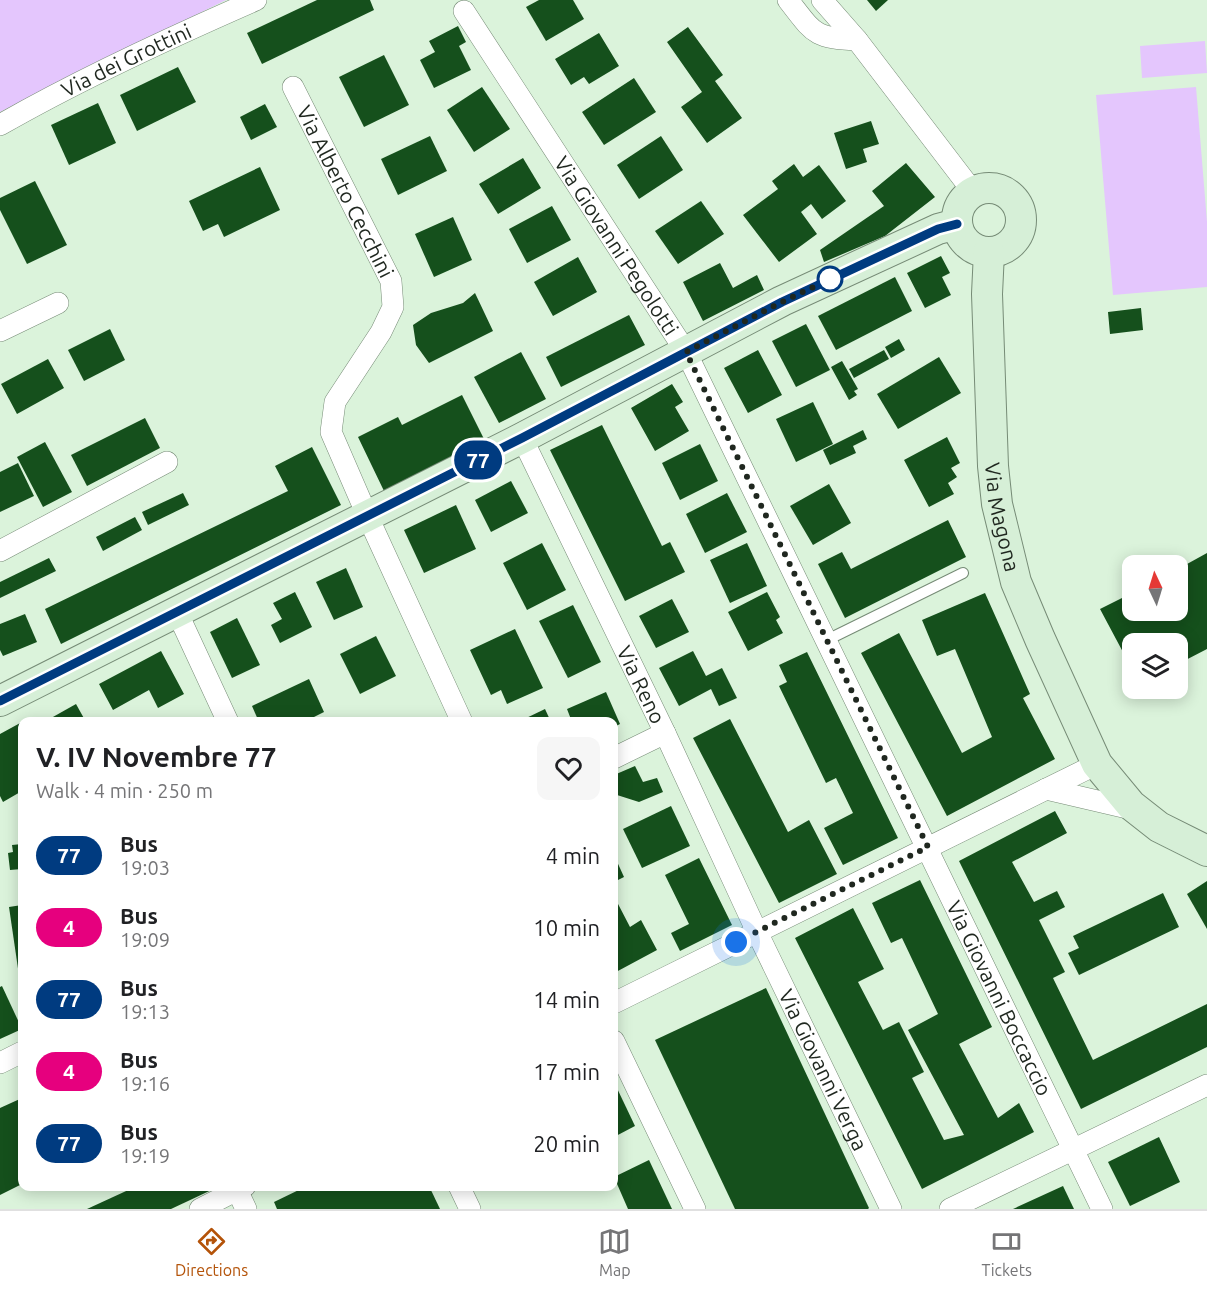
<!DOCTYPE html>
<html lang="en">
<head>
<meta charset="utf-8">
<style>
	:root { --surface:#fff; --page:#f6f6f6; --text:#202124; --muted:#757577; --line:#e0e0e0; --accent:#b45309 }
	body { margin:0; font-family:Ubuntu,sans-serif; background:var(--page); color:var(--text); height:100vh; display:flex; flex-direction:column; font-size:22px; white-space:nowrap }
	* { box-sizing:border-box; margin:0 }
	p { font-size:20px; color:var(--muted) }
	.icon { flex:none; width:33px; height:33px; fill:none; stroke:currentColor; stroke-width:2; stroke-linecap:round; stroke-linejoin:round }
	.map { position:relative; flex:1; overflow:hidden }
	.side { position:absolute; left:18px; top:717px; width:600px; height:474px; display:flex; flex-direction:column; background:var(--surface); border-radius:12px; box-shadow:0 3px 15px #0003 }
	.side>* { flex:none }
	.badge { padding:0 12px; border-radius:20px; font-size:21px; line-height:39px }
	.needle { width:39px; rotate:356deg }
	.tools { position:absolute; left:1122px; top:555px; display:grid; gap:12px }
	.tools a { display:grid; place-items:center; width:66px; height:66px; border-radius:12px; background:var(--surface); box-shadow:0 3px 15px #0003; font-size:30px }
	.you { position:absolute; width:30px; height:30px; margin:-15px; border:4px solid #fff; border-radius:50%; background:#1a73e8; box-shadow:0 0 0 9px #1a73e833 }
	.map>.badge { position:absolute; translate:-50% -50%; box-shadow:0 0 0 3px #fff }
	.round { display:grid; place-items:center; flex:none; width:63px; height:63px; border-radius:12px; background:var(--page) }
	.summary { display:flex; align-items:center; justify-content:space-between; height:102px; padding:0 18px }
	h1 { font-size:28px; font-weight:700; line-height:45px }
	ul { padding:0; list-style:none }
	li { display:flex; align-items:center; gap:18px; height:72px; padding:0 18px }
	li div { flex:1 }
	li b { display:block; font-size:22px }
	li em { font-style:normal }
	li .badge { min-width:66px; font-weight:700; text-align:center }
	.tabs { display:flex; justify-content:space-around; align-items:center; height:84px; border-top:2px solid var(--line); background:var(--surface); font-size:16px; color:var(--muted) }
	.tabs a { display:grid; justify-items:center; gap:3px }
	.tabs .on { color:var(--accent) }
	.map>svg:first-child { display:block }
	.green { fill:#e4c6fd }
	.building { fill:#15501c }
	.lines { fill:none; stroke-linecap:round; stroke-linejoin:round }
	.lane-casing { stroke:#768b76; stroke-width:12 }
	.street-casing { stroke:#768b76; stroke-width:22 }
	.secondary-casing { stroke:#768b76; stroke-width:32 }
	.lane { stroke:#fff; stroke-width:10 }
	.street { stroke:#fff; stroke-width:21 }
	.secondary { stroke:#d6efd7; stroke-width:30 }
	.line-casing { stroke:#fff; stroke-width:14 }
	.line { stroke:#003b80; stroke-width:9 }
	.walk { stroke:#1f271f; stroke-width:6; stroke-dasharray:0 10.8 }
	.stop-dot { fill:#fff; stroke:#003b80; stroke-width:3 }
	.labels { text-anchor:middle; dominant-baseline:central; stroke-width:6; stroke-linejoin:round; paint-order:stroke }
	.street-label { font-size:21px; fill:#1f271f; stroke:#ecfeec }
</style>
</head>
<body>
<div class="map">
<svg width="1207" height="1209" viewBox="0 0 1207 1209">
	<rect width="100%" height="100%" fill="#dbf3db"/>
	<g class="green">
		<polygon points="0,0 226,0 0,112"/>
		<polygon points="1205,41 1207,73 1142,78 1140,46"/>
		<polygon points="1196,87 1207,222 1207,287 1113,295 1096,95"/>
	</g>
	<g class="building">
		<polygon points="317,0 370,0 374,10 262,64 247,33"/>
		<polygon points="539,0 573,0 584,19 546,41 526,7"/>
		<polygon points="867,0 888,0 876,11"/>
		<polygon points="458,26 466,42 459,46 471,70 434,88 420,60 435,52 429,41"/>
		<polygon points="688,27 723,75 715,81 742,118 707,143 681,107 702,92 667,42"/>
		<polygon points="599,33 619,66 589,84 584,77 571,85 555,59"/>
		<polygon points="384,55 409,105 364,127 339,77"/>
		<polygon points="178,67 196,102 137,131 120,95"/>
		<polygon points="634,78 656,112 604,145 582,112"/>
		<polygon points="482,87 510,129 474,152 447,110"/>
		<polygon points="98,103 116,143 69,165 51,125"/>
		<polygon points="265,104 277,127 251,140 240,117"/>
		<polygon points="871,121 879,144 863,149 867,162 846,169 834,133"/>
		<polygon points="430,136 447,171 398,195 381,159"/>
		<polygon points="661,136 683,170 639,199 617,165"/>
		<polygon points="523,158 541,188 498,214 479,184"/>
		<polygon points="906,163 935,197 885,236 824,262 820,250 884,206 872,191"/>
		<polygon points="794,164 803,177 819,165 846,201 822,219 811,204 801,212 817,234 779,262 743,215 778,189 772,181"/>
		<polygon points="260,167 280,210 224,237 218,224 203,231 189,201"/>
		<polygon points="35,181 67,245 27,264 0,210 0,198"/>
		<polygon points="701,201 724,234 678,264 655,231"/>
		<polygon points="552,206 571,240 527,263 509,229"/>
		<polygon points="453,217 472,260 434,277 415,234"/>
		<polygon points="941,256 950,273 942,277 951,295 925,308 907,273"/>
		<polygon points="578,257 597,292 553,316 534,282"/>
		<polygon points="720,263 733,288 757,275 764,290 703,321 683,282"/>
		<polygon points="895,277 912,311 836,350 818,316"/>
		<polygon points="475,293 493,331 429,363 416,345 413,325 431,313 463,303"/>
		<polygon points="1141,308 1143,330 1110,334 1108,312"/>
		<polygon points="629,315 645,345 561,387 546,357"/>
		<polygon points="806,324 830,370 796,387 772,341"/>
		<polygon points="110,329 125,360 84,381 68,350"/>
		<polygon points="899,339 905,350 891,358 885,347"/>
		<polygon points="758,350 782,395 748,413 724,368"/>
		<polygon points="884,350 889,359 854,378 849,369"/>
		<polygon points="521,352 546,399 499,423 474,377"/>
		<polygon points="939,357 961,393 898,429 877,394"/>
		<polygon points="48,359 64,388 17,414 1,384"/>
		<polygon points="842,361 858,389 854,391 857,395 849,400 831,367"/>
		<polygon points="672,384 683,402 675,407 689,431 655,451 631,408"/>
		<polygon points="462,395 485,441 384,491 358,437 398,417 402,425"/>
		<polygon points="813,402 833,444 796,462 776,419"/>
		<polygon points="145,418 160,448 87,486 71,455"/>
		<polygon points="602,425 662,546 670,542 685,572 625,601 550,450"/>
		<polygon points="863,430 867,439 853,446 856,453 830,465 823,450"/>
		<polygon points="947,437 960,463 951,468 957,477 948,483 954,494 929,507 904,460"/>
		<polygon points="45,442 72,492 43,507 17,457"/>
		<polygon points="700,444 718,481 680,500 662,463"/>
		<polygon points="312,447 341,505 61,644 45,609 288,491 275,466"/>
		<polygon points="18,463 34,496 0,512 0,472"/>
		<polygon points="511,481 528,513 491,532 475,500"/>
		<polygon points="829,484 851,523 813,545 790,506"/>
		<polygon points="183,493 189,505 148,525 142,512"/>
		<polygon points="727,493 747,532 705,553 686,514"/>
		<polygon points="456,505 476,549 424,573 404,530"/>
		<polygon points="135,517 142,530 103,551 96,537"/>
		<polygon points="948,520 966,557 845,618 818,564 842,552 851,569"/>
		<polygon points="542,543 566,590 527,610 503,563"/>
		<polygon points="747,543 767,586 730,603 710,560"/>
		<polygon points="1207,553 1207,649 1178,664 1178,644 1132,644 1132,669 1100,609 1132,593 1132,610 1178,610 1178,569"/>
		<polygon points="49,558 56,571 0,598 0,582"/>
		<polygon points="346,568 363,607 334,620 316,582"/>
		<polygon points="295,592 312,627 280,643 271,625 282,619 273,603"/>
		<polygon points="767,592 780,617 776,620 783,633 748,651 728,612"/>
		<polygon points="985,593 1030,694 1023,698 1055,759 947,816 861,653 899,633 962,753 992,737 955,649 937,656 922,620"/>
		<polygon points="672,599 689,632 656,648 639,616"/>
		<polygon points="573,605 601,662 568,678 539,621"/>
		<polygon points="25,614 37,642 3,656 0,650 0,624"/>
		<polygon points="237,618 260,665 232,678 210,632"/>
		<polygon points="515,629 543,688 507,704 501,690 491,695 470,650"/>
		<polygon points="376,636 396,676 360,694 340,654"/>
		<polygon points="161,651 184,694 158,708 149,690 113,710 99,684"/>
		<polygon points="693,651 706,676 722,668 737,698 719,706 711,689 679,706 659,668"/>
		<polygon points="807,652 898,838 843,865 824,828 853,813 836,778 826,783 779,686 787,682 779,665"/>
		<polygon points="309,679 324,712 304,722 259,722 252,706"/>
		<polygon points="606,692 620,724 614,727 614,722 572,722 567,709"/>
		<polygon points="76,704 86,722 44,722"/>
		<polygon points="545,709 551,722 518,722"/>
		<polygon points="730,719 788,832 809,820 837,874 779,903 693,738"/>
		<polygon points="22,722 22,755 20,756 22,761 22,791 3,802 0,796 0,734"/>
		<polygon points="635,766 643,782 657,778 663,792 639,802 617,795 614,788 614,775"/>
		<polygon points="671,806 690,846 642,868 623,829"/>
		<polygon points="1055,811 1067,833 1012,862 1034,902 1057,891 1065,907 1039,920 1065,972 1053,978 1093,1060 1207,1004 1207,1047 1081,1109 959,861"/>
		<polygon points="22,844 22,869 10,870 8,853 13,852 12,845"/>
		<polygon points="614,855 624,877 614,882"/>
		<polygon points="699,858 732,925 680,951 671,933 689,924 665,875"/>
		<polygon points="920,880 992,1027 959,1044 998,1118 1019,1103 1034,1132 922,1189 795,938 853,908 884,969 858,982 883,1030 899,1022 924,1072 912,1078 944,1140 964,1135 908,1030 938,1014 902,938 891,943 872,903"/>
		<polygon points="1207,881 1207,929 1187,894"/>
		<polygon points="1163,893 1179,927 1079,975 1068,953 1079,948 1073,936"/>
		<polygon points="617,902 630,927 641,920 657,950 616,972 614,967 614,904"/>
		<polygon points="22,905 22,989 21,989 9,907"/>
		<polygon points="2,986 22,1029 0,1039 0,987"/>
		<polygon points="766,988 869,1208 868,1209 735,1209 655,1040"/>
		<polygon points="614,1082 635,1126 614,1137"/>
		<polygon points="22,1098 22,1184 0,1195 0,1108"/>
		<polygon points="1159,1137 1180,1182 1130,1206 1108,1162"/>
		<polygon points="649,1160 672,1209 628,1209 614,1177"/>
		<polygon points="137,1186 220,1186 171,1209 87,1209"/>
		<polygon points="307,1186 429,1186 440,1209 277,1209 274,1202"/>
		<polygon points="1063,1186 1074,1209 1013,1209"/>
	</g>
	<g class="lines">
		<g class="lane-casing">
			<polyline id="lane" points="827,640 963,573"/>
		</g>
		<g class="street-casing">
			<g id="street">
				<path d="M788,0C814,33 813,38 857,40"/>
				<polyline points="822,0 857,40 974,193"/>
				<path id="s1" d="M464,11L686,352L1102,1209"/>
				<path id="s2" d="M293,87L391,281L393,307L381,332L335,402L331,432L367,515L462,722"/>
				<path id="s3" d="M0,125C82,78 169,38 256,0"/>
				<polyline points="0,331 58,303"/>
				<path id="s4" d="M522,438L665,733L757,932L891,1209"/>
				<polyline points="0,551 167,462"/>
				<polyline points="177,612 228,722"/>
				<polyline points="614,758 665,733"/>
				<polyline points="1046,789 1136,810"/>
				<polyline points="614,1003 1097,764"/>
				<polyline points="614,1041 695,1209"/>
				<polyline points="0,1063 22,1052"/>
				<polyline points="459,1186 470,1209"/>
				<polyline points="237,1190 246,1209"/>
				<polyline points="200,1209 245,1186"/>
				<polyline points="950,1209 1207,1085"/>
			</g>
		</g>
		<g class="secondary-casing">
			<g id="secondary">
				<circle cx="989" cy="220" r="32"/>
				<path id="s5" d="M989,252L987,294L993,466L997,504L1016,582L1040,639L1097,764L1131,805L1159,827L1207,851"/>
				<polyline points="0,701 522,438 782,301 938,229 957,224"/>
			</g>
		</g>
		<use href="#lane" class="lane"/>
		<use href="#street" class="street"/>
		<use href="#secondary" class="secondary"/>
	</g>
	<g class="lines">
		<g class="line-casing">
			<polyline id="line" points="0,701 522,438 782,302 938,229 957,224"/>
		</g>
		<use href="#line" class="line"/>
		<polyline class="walk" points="736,942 928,847 686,352 782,302 830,279"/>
	</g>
	<circle class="stop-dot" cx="830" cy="279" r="12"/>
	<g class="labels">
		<g class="street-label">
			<text stroke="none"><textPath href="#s3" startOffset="142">Via dei Grottini</textPath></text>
			<text stroke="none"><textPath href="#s2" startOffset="117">Via Alberto Cecchini</textPath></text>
			<text stroke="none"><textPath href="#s1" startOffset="280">Via Giovanni Pegolotti</textPath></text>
			<text stroke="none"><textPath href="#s5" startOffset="266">Via Magona</textPath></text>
			<text stroke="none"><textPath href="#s4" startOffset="274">Via Reno</textPath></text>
			<text stroke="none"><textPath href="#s1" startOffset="1125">Via Giovanni Boccaccio</textPath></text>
			<text stroke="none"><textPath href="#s4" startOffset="700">Via Giovanni Verga</textPath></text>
		</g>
	</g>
</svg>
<div class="tools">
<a><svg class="needle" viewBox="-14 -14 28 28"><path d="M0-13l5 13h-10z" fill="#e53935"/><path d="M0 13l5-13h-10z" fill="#757577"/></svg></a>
<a><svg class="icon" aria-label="layers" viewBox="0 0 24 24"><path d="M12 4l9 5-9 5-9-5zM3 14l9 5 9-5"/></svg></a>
</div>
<div class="you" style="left:736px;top:942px"></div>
<b class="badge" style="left:478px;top:460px;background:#003b80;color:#fff">77</b>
<section class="side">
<div class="summary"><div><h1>V. IV Novembre 77</h1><p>Walk · 4 min · 250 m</p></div><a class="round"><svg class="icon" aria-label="heart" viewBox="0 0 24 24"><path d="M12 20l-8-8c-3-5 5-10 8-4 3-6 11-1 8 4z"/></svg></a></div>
<ul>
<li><span class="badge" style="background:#003b80;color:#fff">77</span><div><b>Bus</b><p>19:03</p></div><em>4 min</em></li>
<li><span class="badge" style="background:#e6007e;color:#fff">4</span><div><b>Bus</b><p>19:09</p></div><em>10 min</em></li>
<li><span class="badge" style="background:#003b80;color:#fff">77</span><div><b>Bus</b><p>19:13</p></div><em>14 min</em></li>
<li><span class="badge" style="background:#e6007e;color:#fff">4</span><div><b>Bus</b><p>19:16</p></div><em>17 min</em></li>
<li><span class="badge" style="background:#003b80;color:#fff">77</span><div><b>Bus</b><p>19:19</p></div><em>20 min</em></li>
</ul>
</section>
</div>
<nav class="tabs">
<a class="on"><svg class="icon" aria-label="directions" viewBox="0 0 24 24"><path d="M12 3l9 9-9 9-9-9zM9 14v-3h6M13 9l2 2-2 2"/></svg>Directions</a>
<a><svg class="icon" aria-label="map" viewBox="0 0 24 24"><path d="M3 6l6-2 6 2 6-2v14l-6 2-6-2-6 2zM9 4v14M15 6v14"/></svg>Map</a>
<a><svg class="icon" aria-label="tickets" viewBox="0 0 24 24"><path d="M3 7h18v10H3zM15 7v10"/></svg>Tickets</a>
</nav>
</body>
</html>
